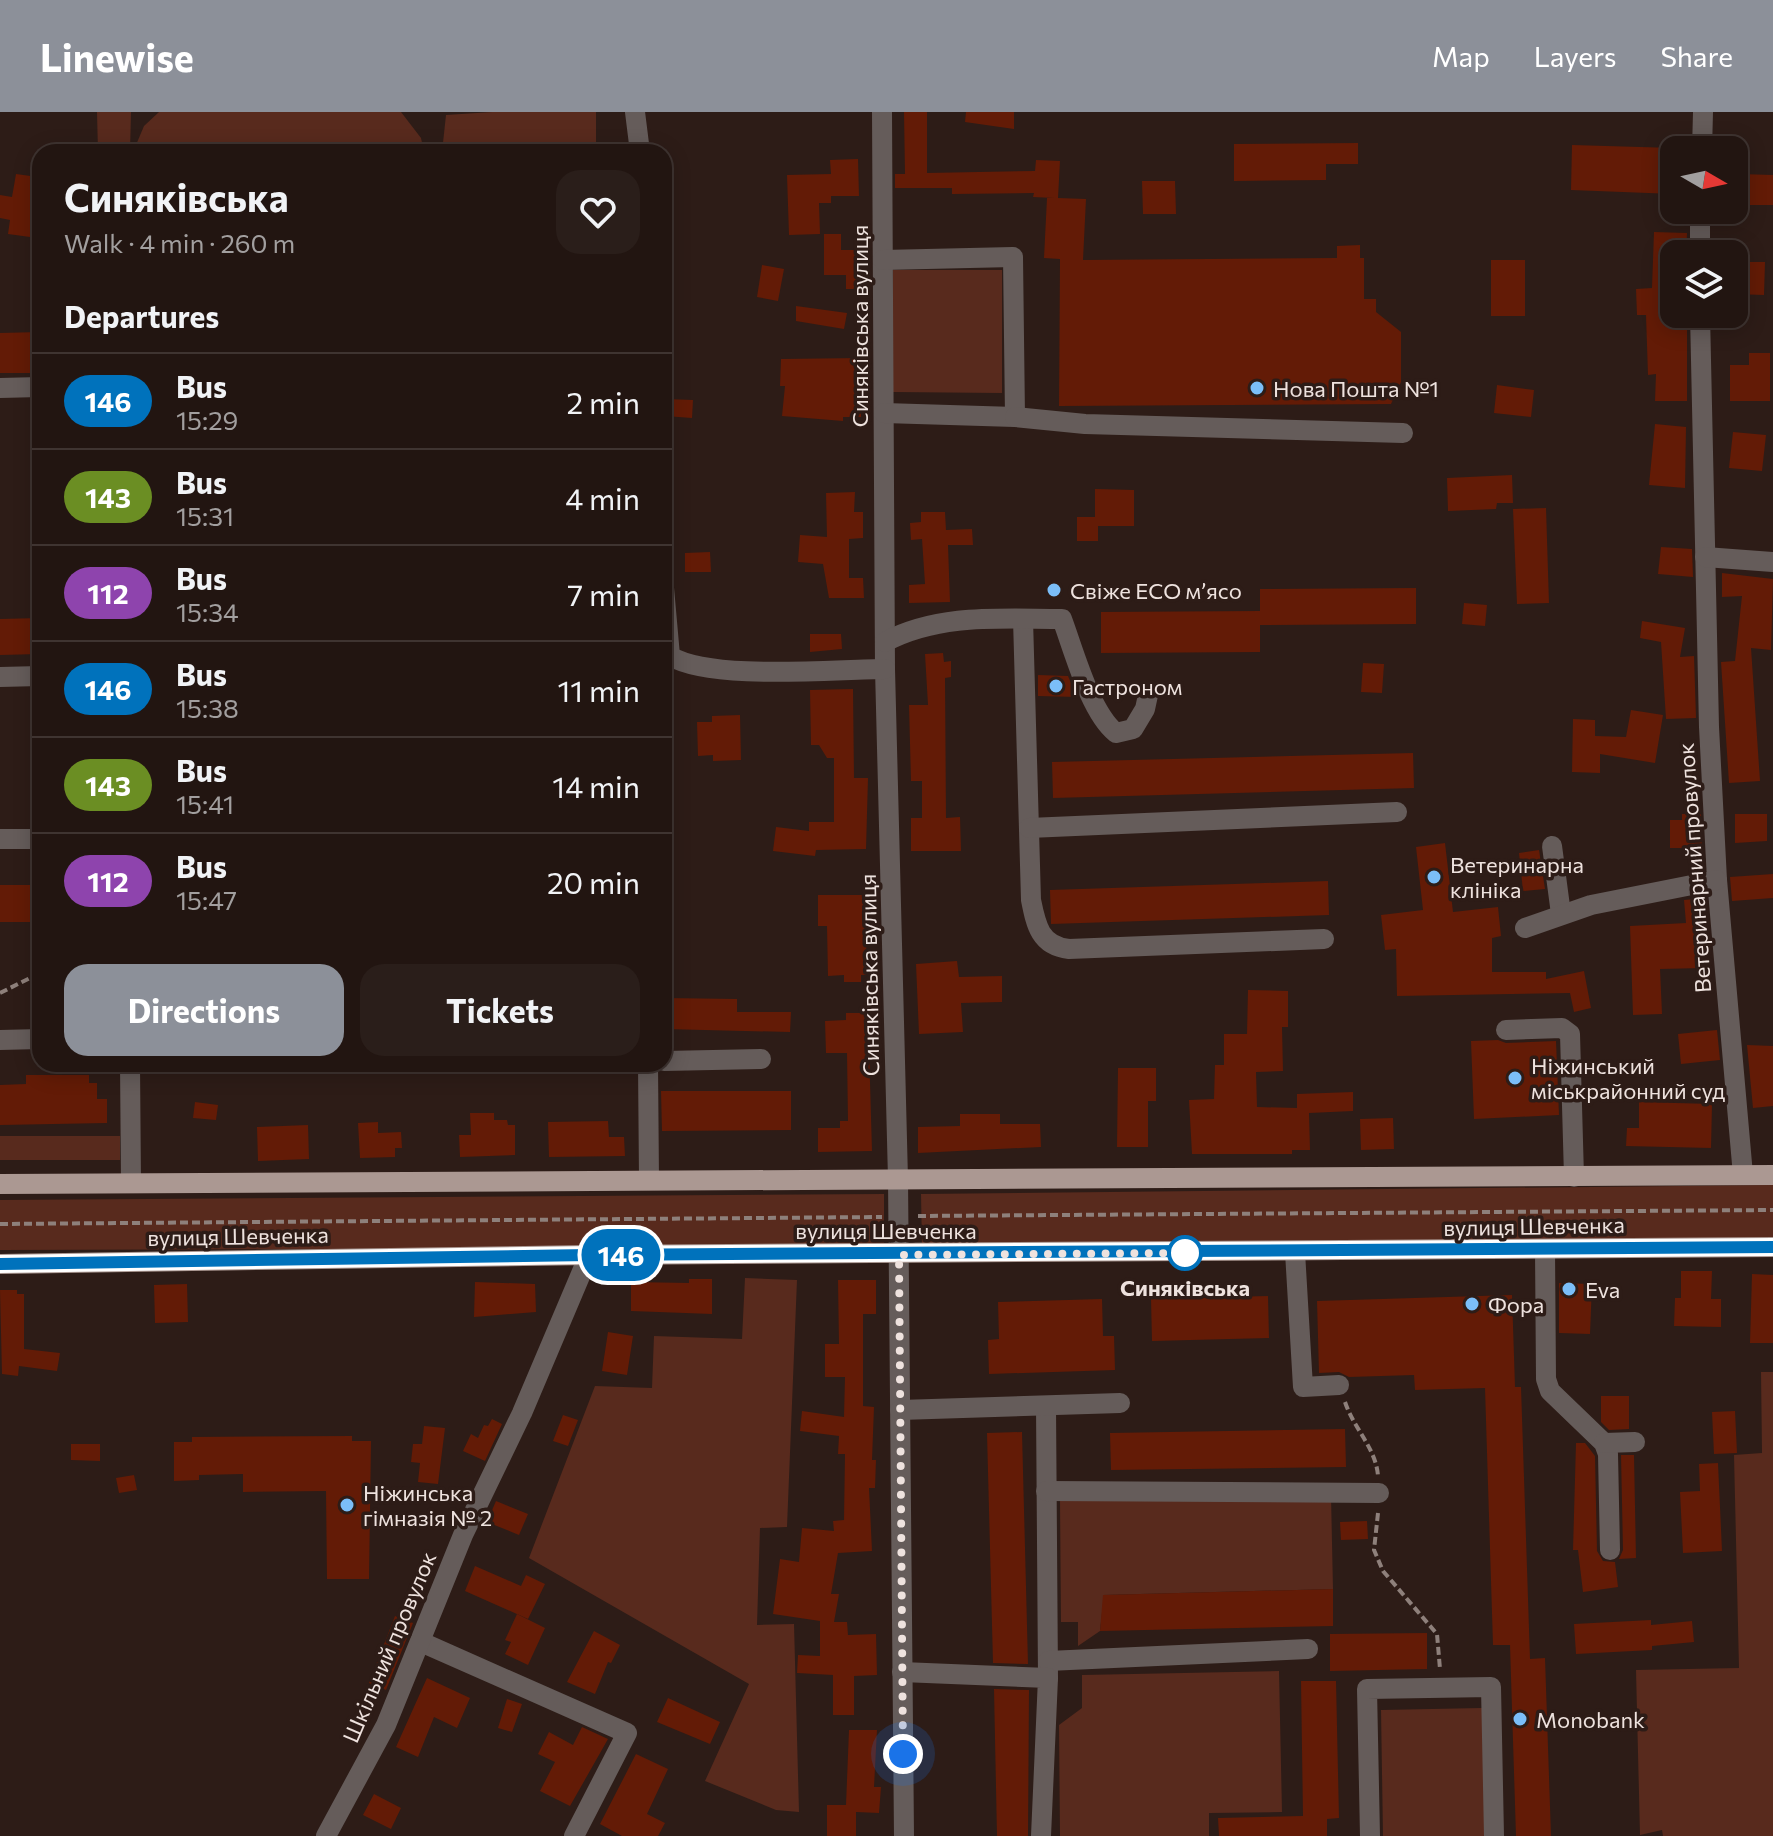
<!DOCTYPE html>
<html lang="en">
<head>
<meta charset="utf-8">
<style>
	:root { --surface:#221511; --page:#2a1e1a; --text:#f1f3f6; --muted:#a29f9f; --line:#3f3431; --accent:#8c9099 }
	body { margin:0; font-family:Commissioner,sans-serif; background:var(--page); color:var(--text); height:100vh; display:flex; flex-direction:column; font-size:30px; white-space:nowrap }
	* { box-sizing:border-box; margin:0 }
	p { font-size:26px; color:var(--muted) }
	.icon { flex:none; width:44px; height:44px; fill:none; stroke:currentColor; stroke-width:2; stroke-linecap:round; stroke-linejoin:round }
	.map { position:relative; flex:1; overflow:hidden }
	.sheet { position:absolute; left:32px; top:32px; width:640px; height:928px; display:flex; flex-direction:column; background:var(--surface); border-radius:24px; box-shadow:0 4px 20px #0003,0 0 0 2px var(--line) }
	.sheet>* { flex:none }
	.badge { padding:0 16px; border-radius:26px; font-size:28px; line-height:52px }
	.needle { width:52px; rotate:99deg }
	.buttons { position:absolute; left:1660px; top:24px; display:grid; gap:16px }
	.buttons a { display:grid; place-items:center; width:88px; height:88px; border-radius:16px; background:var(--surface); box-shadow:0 4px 20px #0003,0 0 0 2px var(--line); font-size:40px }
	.you { position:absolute; width:40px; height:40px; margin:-20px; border:6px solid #fff; border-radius:50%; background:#1a73e8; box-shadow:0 0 0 12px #1a73e833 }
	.map>.badge { position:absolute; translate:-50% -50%; box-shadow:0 0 0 4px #fff }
	h2 { padding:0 32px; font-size:30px; line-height:72px }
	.round { display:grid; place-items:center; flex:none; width:84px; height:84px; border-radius:24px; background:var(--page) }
	.overview { display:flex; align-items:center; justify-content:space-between; height:136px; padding:0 32px }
	h1 { font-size:38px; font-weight:700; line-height:60px }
	.action { display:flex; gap:16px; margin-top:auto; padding:16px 32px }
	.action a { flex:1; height:92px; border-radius:24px; background:var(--accent); color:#fff; font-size:32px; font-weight:700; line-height:92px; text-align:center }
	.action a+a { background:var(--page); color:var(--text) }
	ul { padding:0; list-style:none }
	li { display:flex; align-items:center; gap:24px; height:96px; padding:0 32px; border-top:2px solid var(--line) }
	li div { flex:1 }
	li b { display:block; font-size:30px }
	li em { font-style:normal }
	li .badge { min-width:88px; font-weight:700; text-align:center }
	header { display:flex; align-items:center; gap:48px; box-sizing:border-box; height:112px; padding:0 40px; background:var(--accent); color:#fff }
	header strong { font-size:38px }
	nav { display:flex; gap:44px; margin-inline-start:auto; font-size:28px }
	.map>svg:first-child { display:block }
	.green { fill:#582a1d }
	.building { fill:#631b06 }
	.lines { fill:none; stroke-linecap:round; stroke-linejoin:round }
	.path { stroke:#8e807b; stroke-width:4; stroke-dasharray:8 4; stroke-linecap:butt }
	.minor { stroke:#655c5a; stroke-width:20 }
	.major { stroke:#ab9892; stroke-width:20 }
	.line-casing { stroke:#fff; stroke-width:18 }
	.line { stroke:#0072bc; stroke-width:12 }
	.walk { stroke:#eee2de; stroke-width:8; stroke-dasharray:0 14.4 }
	.poi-dot { fill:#7bbef8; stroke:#2d1c17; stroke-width:3 }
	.stop-dot { fill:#fff; stroke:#0072bc; stroke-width:4 }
	.labels { text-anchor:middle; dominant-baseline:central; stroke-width:7; stroke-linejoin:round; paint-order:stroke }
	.street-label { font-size:22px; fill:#eee2de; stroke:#2d1c17 }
	.poi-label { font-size:22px; fill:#eee2de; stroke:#2d1c17; text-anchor:start }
	.stop-label { font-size:22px; font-weight:bold; fill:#eee2de; stroke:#2d1c17 }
</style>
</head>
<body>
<header>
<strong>Linewise</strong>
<nav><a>Map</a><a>Layers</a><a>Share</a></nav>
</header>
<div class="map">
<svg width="1773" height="1724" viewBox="0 0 1773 1724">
	<rect width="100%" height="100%" fill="#2d1c17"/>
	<g class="green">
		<polygon points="97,0 131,0 130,40 98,40"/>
		<polygon points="159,0 401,0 421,26 424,40 133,40 144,14"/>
		<polygon points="492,0 596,0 596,40 442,40 446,3"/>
		<polygon points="893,158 1002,158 1002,281 893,280"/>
		<rect x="0" y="1024" width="120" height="24"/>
		<polygon points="1773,1073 1773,1128 922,1135 921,1082"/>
		<polygon points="884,1082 884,1135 0,1138 0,1088"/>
		<polygon points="745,1166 797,1168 787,1415 760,1416 757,1513 794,1512 799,1700 776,1698 705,1669 749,1572 529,1446 595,1274 652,1276 654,1224 742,1227"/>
		<polygon points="1761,1260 1773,1260 1773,1724 1663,1724 1662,1718 1640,1723 1636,1558 1739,1556 1734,1343 1762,1341"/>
		<polygon points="1331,1383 1333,1477 1104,1483 1100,1519 1078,1534 1078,1510 1061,1510 1060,1388"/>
		<polygon points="1279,1559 1282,1700 1209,1701 1209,1724 1060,1724 1059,1613 1082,1596 1082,1563"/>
		<polygon points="1482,1596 1485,1724 1383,1724 1381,1598"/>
	</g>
	<g class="building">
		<polygon points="904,0 927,0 927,61 1035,59 1036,48 1060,49 1058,86 1086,87 1083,148 1337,146 1337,134 1360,133 1360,146 1364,146 1364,187 1376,187 1376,200 1401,220 1401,270 1391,292 1059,294 1060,147 1044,146 1047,86 1054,86 1033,85 1034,81 952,82 952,76 895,76 895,62 905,62"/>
		<polygon points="966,0 1014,0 1014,17 965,10"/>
		<polygon points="1358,31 1358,52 1326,52 1326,68 1234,69 1234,32"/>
		<polygon points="1572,33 1674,36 1674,82 1571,78"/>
		<polygon points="858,47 859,84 831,84 831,91 819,91 820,122 789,123 787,63 831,62 830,48"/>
		<polygon points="16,62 38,65 35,88 40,88 40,111 31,110 30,125 8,122 10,108 0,106 0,83 12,85"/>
		<polygon points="1740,62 1773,63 1773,93 1740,93"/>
		<polygon points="1142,69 1175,69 1176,102 1143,102"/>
		<polygon points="1654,120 1687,121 1686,142 1674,142 1674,202 1687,202 1687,289 1655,289 1656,262 1648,263 1646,203 1637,203 1636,177 1652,176"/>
		<polygon points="824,122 841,122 841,138 864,138 863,177 846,177 846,163 824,163"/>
		<rect x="1491" y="148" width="34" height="56"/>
		<polygon points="1734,150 1765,150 1764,183 1734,182"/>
		<polygon points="762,153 784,157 778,189 757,185"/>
		<polygon points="796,194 847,201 844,217 796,209"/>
		<polygon points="40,220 40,261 0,261 0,221"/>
		<polygon points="1749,241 1770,241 1770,289 1730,289 1730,253 1749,253"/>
		<polygon points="861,246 861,305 843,305 843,309 782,304 785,274 780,274 781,247"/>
		<polygon points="1497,273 1534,278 1531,305 1494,301"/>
		<polygon points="666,287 693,288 692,306 665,304"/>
		<polygon points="1655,312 1686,315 1685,376 1649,373"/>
		<polygon points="1733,320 1766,323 1762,359 1729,356"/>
		<polygon points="1512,363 1513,391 1497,391 1496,397 1448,399 1447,366"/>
		<polygon points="1095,377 1134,378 1134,414 1098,414 1098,429 1077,429 1077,405 1095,405"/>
		<polygon points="855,380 854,400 863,400 863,426 849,427 849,466 863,466 864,486 829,486 823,452 798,450 800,423 827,425 826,381"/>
		<polygon points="1546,396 1549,491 1517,492 1513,397"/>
		<polygon points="921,400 945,400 946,418 972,417 973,433 948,433 950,490 909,491 909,473 925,472 922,427 911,428 910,411 921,410"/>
		<polygon points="1661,435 1692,437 1693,465 1658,462"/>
		<polygon points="710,440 711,460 685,460 685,441"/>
		<polygon points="1722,461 1773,467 1771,538 1751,536 1760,669 1729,671 1721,550 1735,549 1742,484 1722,485"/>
		<polygon points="1416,476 1416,512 1260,513 1260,509 1260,540 1101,541 1101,500 1260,499 1260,477"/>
		<polygon points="1464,491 1487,493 1485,514 1462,512"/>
		<polygon points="40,506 40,542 0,543 0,507"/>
		<polygon points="1642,509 1685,516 1680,545 1694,544 1696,606 1666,607 1661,530 1640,526"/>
		<polygon points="810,522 841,522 842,537 810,540"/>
		<polygon points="943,541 944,550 951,549 951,565 945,566 946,706 960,705 961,739 911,739 911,706 922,706 922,669 911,669 909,593 928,593 925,542"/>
		<polygon points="1363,551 1384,552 1382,581 1361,580"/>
		<polygon points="1038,563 1068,564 1077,585 1038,584"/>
		<polygon points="853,577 854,666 868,666 866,737 816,738 815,744 773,739 776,715 809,719 809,710 834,710 834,646 827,646 819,633 811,633 810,578"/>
		<polygon points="1631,598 1663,603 1655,651 1600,642 1600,661 1572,660 1573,607 1595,608 1595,624 1626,625"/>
		<polygon points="740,603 741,648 713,649 713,643 698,644 697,610 712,610 712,604"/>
		<polygon points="1413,641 1414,676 1053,686 1052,650"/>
		<polygon points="1682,702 1701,702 1702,736 1670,736 1670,708 1682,708"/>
		<polygon points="1735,702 1767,702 1767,729 1735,731"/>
		<polygon points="1445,731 1453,800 1498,795 1501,824 1492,826 1492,860 1546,860 1546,867 1584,859 1591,896 1574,900 1570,881 1397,884 1396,837 1385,838 1381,803 1423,798 1416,735"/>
		<polygon points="1539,738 1545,777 1523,779 1519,741"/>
		<polygon points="1773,762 1773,786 1732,789 1730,765"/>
		<polygon points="1328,769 1329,803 1051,812 1050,778"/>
		<rect x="0" y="773" width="40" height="37"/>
		<polygon points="818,783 867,783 866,863 861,863 861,870 844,870 844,863 828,864 827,814 818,814"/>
		<polygon points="1706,786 1707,805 1701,805 1703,856 1660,857 1662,902 1633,903 1630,814 1686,811 1684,788"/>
		<polygon points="957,849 959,865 1002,864 1002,890 961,891 963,920 919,922 916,852"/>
		<polygon points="1248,878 1288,879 1288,915 1282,915 1283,959 1256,960 1257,995 1297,996 1297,982 1353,980 1353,999 1309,1001 1310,1038 1292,1038 1292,1042 1192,1042 1189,988 1214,987 1215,953 1224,953 1224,922 1247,922"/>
		<polygon points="664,886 737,887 737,900 791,900 790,920 664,917"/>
		<polygon points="846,901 868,901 872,1039 818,1040 818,1016 840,1016 840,1009 848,1009 847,941 826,941 825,909 846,908"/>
		<polygon points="1717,918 1720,948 1681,952 1678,922"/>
		<polygon points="1498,928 1506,931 1556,929 1559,1003 1474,1007 1471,929"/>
		<polygon points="1747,933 1773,934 1773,994 1753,996"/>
		<polygon points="1118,956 1156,956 1156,989 1148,989 1148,1035 1117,1035"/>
		<polygon points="26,963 89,963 89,971 97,971 97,987 107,987 107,1011 0,1013 0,973 26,972"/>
		<polygon points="661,979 791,979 791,1018 662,1019"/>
		<polygon points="195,990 218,993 216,1008 193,1006"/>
		<polygon points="1639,990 1712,992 1711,1036 1626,1034 1627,1016 1639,1016"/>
		<polygon points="470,1001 494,1001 494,1008 507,1008 508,1013 515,1013 515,1043 460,1045 459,1023 471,1023"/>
		<polygon points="960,1002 1000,1002 1000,1012 1040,1012 1041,1035 918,1041 918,1015 960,1014"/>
		<polygon points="1393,1006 1394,1037 1361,1038 1360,1007"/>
		<polygon points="608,1009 609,1025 624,1025 625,1044 549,1045 548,1010"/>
		<polygon points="378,1010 378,1021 401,1020 402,1036 395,1036 395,1045 360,1046 358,1011"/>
		<polygon points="308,1013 309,1047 258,1049 257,1015"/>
		<polygon points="1681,1159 1712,1159 1711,1187 1721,1187 1721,1215 1674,1214 1675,1186 1681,1186"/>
		<polygon points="1752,1162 1773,1163 1773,1231 1750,1231"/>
		<polygon points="689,1167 712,1167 712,1202 631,1199 631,1170 689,1171"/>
		<polygon points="838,1168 876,1168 876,1202 863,1202 863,1294 874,1295 872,1348 876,1348 875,1376 869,1376 872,1439 838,1441 831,1482 839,1482 834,1510 847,1510 848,1523 876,1522 877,1563 854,1564 854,1603 833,1603 833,1563 797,1561 798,1543 820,1544 820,1509 773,1502 780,1447 799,1450 802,1416 834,1419 833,1409 844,1408 845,1342 838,1342 839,1324 800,1319 802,1299 844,1305 845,1265 825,1265 825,1232 839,1232"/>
		<polygon points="475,1170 535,1172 536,1200 474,1205"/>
		<polygon points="1559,1171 1592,1172 1590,1222 1559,1221"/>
		<polygon points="187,1172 188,1210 155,1211 154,1173"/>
		<polygon points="0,1178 17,1178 17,1182 24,1182 24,1237 60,1241 57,1259 19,1254 18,1264 2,1262"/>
		<polygon points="1512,1183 1515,1275 1521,1275 1530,1547 1545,1546 1551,1724 1516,1724 1510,1533 1493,1533 1485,1276 1415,1278 1414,1263 1349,1265 1339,1260 1319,1261 1317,1189"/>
		<polygon points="1268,1184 1269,1226 1152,1229 1151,1187"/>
		<polygon points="1102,1187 1103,1224 1114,1224 1115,1258 989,1262 988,1228 999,1227 998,1190"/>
		<polygon points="608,1220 633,1224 627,1263 602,1259"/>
		<polygon points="1601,1284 1629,1284 1629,1317 1609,1318 1601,1310"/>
		<polygon points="1735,1299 1737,1341 1714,1342 1712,1300"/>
		<polygon points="563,1303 578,1308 568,1334 553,1329"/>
		<polygon points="492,1307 502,1312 485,1349 463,1339 471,1322 478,1326 484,1313 488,1314"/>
		<polygon points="424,1314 445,1316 438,1372 418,1370 420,1351 411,1350 413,1332 422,1332"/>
		<polygon points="1345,1317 1346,1355 1111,1358 1110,1321"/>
		<polygon points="1022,1320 1028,1552 993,1551 987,1321"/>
		<polygon points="352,1324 352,1329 371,1329 369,1467 327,1467 326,1379 243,1380 243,1362 199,1363 199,1368 174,1369 174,1330 192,1330 192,1325"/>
		<polygon points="1576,1331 1585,1331 1595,1344 1597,1439 1603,1449 1615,1450 1618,1475 1583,1480 1578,1438 1573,1438"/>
		<polygon points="71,1332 100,1332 100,1349 71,1348"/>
		<polygon points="1621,1343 1634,1343 1636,1446 1619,1447 1623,1438"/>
		<polygon points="1718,1351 1722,1439 1683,1441 1680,1380 1700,1379 1699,1352"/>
		<polygon points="134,1363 137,1378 119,1381 116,1366"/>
		<polygon points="496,1389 528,1402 519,1423 487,1410"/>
		<polygon points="1367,1409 1368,1427 1341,1428 1340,1410"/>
		<polygon points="475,1454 521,1474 526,1463 545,1472 528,1507 465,1479"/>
		<polygon points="1333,1477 1333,1514 1100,1519 1103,1483"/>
		<polygon points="517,1502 545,1516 528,1553 505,1542 511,1530 505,1528"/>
		<polygon points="395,1504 413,1511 386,1578 369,1571"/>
		<polygon points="1651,1508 1651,1513 1692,1509 1694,1530 1652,1534 1652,1538 1576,1542 1574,1512"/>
		<polygon points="594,1519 620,1533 611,1551 608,1550 595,1582 567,1570"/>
		<polygon points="1427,1521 1427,1557 1330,1559 1330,1522"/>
		<polygon points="427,1566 470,1586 457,1616 434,1605 418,1645 396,1635"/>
		<polygon points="1301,1569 1336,1569 1339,1706 1327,1707 1327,1724 1219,1724 1218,1706 1303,1704"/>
		<polygon points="994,1577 1029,1578 1028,1724 997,1724"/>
		<polygon points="668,1586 720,1610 710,1632 657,1610"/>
		<polygon points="507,1587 522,1592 512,1620 498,1616"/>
		<polygon points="582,1615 608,1627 570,1694 540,1679 555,1650 538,1642 549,1620 573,1633"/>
		<polygon points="849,1618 877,1618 874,1675 881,1675 879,1701 856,1700 856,1724 827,1724 827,1693 846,1693"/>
		<polygon points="636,1642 668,1657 647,1702 665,1711 658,1724 622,1724 600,1712"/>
		<polygon points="374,1682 401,1696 391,1717 363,1703"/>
	</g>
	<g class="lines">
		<g class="path">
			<polyline points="0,881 40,861"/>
			<polyline points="918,1104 1773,1098"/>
			<polyline points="0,1112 882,1105"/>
			<path d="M1345,1290C1354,1317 1376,1336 1378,1364"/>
			<polyline points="1378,1401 1374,1438 1383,1459 1437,1522 1440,1557"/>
		</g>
		<g class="minor">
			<polyline points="635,0 640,40"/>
			<polyline points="882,0 885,557 898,1067 904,1724"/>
			<polyline points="1702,38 1703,0"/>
			<polyline points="1700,142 1700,98"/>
			<polyline points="883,148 1013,145 1015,305 884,301"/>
			<polyline points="1700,202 1709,615 1717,768 1743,1063"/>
			<polyline points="0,276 40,275"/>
			<polyline points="1015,305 1085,312 1403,321"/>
			<polyline points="1705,445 1773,450"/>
			<path d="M664,476L670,544C711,569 834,557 885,557"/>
			<path d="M1023,507L1031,788C1036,813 1040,834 1069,837L1324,827"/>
			<path d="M885,530C940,501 1001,507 1062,507C1074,539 1090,600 1116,621L1133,617L1145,597L1148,583"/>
			<polyline points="0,565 40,564"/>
			<polyline points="1029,716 1397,700"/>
			<polyline points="0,727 40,727"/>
			<polyline points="1552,734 1561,802"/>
			<polyline points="1525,816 1591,793 1717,768"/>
			<polyline points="1506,918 1562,916 1570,922 1574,1065"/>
			<polyline points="0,928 40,927"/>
			<polyline points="664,949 761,947"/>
			<polyline points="130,952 131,1071"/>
			<polyline points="648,952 649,1068"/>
			<polyline points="1545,1138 1546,1267 1550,1279 1604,1331 1608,1342 1610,1438"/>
			<polyline points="1295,1140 1303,1275 1339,1273"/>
			<polyline points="1046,1294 1048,1566"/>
			<polyline points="900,1298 1120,1291"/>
			<polyline points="1604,1331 1635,1330"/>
			<polyline points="1046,1379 1379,1381"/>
			<polyline points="421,1530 627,1621 574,1724"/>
			<polyline points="1048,1549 1308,1537"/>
			<polyline points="902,1560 1048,1566 1041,1724"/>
			<polyline points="326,1724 386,1613 463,1423 522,1301 589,1143"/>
			<polyline points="1370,1724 1367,1577 1491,1575 1494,1724"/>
		</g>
		<g class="major">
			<polyline points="0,1072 1773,1063"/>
			<polyline points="0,1152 589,1143 1773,1135"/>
		</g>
	</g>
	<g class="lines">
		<g class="line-casing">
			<polyline id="line" points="0,1152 589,1143 1773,1135"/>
		</g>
		<use href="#line" class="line"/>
		<polyline class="walk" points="903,1642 899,1143 1185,1141"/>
	</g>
	<g class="poi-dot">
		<circle cx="1257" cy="276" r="8"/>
		<circle cx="1054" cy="478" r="8"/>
		<circle cx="1056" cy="574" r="8"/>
		<circle cx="1434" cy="765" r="8"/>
		<circle cx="1515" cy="966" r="8"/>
		<circle cx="1569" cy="1177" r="8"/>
		<circle cx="1472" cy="1192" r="8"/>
		<circle cx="347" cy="1393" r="8"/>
		<circle cx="1520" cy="1607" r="8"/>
	</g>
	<circle class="stop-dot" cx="1185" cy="1141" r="16"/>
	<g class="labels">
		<g class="street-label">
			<text transform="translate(859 214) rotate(-90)">Синяківська вулиця</text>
			<text transform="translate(1694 756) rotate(-94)">Ветеринарний провулок</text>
			<text transform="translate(869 863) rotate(-91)">Синяківська вулиця</text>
			<text transform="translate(1534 1114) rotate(-1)">вулиця Шевченка</text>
			<text x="886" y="1118">вулиця Шевченка</text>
			<text transform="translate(238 1124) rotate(-1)">вулиця Шевченка</text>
			<text transform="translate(389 1535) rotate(-67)">Шкільний провулок</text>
		</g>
		<g class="poi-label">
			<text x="1273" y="276">Нова Пошта №1</text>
			<text x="1070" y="478">Свіже ECO м’ясо</text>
			<text x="1072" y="574">Гастроном</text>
			<text x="1450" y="752">Ветеринарна<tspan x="1450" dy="25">клініка</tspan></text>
			<text x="1531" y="953">Ніжинський<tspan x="1531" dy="25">міськрайонний суд</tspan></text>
			<text x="1585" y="1177">Eva</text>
			<text x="1488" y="1192">Фора</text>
			<text x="363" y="1380">Ніжинська<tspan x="363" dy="25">гімназія № 2</tspan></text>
			<text x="1536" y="1607">Monobank</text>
		</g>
		<g class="stop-label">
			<text x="1185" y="1175">Синяківська</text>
		</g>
	</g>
</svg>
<div class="buttons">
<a><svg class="needle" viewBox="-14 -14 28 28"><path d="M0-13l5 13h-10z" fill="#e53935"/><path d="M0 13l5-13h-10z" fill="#a29f9f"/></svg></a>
<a><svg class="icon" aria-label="layers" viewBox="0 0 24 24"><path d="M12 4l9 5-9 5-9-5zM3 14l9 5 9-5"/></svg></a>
</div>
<div class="you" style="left:903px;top:1642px"></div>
<b class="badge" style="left:621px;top:1143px;background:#0072bc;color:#fff">146</b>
<section class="sheet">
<div class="overview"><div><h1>Синяківська</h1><p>Walk · 4 min · 260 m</p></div><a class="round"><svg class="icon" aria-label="heart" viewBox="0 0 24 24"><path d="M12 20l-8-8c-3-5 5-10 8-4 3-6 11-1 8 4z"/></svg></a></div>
<h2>Departures</h2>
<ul>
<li><span class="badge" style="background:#0072bc;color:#fff">146</span><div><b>Bus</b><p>15:29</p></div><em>2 min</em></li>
<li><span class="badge" style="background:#6b8e23;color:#fff">143</span><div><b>Bus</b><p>15:31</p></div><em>4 min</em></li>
<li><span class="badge" style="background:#8e44ad;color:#fff">112</span><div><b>Bus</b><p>15:34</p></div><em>7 min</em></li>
<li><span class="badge" style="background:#0072bc;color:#fff">146</span><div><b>Bus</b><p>15:38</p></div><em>11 min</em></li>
<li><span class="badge" style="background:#6b8e23;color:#fff">143</span><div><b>Bus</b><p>15:41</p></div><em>14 min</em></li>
<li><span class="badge" style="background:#8e44ad;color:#fff">112</span><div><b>Bus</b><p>15:47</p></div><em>20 min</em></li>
</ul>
<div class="action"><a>Directions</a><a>Tickets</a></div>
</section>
</div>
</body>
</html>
